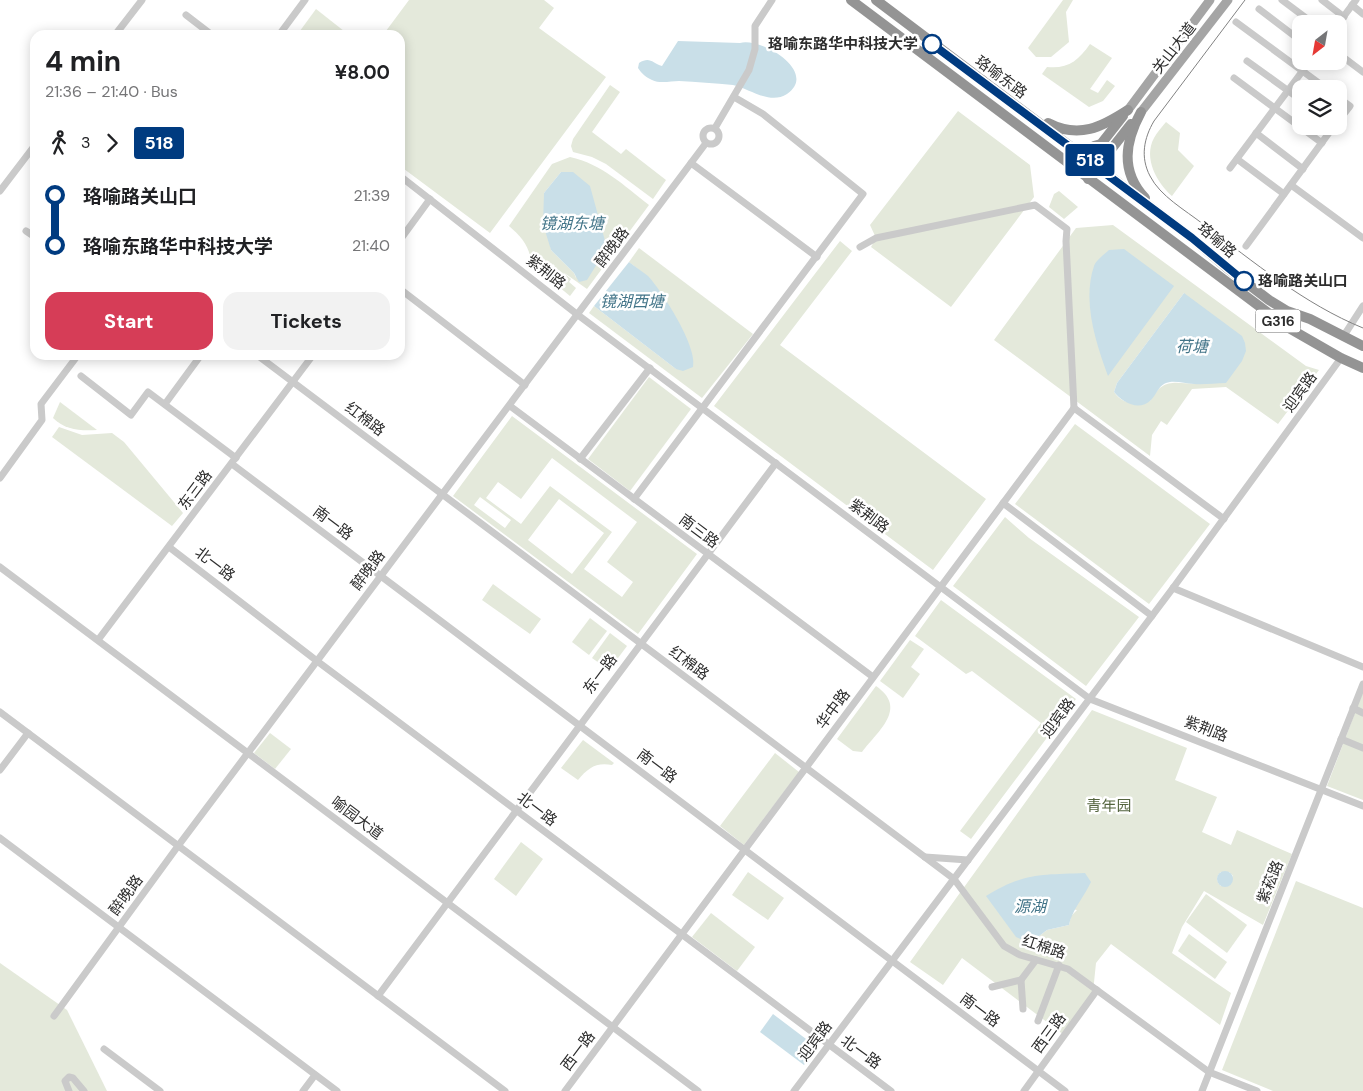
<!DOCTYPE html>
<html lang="en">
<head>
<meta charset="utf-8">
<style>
	:root { --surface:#fff; --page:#f2f2f2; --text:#202124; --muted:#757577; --accent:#d63d57 }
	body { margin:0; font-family:"DM Sans","Noto Sans SC",sans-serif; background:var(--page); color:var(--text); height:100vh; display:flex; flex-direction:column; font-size:19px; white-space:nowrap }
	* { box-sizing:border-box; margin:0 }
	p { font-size:16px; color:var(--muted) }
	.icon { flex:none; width:28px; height:28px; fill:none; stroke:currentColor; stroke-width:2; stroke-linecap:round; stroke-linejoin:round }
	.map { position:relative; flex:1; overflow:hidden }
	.drawer { position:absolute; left:30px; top:30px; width:375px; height:330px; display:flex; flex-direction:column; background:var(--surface); border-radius:15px; box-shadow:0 2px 12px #0003 }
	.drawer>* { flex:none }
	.badge { padding:0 10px; border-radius:4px; font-size:18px; line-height:32px }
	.needle { width:32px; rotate:211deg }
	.controls { position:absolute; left:1292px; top:15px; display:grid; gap:10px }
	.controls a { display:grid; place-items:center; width:55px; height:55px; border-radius:10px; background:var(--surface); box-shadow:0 2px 12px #0003; font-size:25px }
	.map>.badge { position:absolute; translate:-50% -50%; box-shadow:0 0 0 2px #fff }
	.legs { display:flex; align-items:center; gap:8px; height:55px; padding:0 15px; font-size:16px }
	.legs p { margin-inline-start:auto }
	.overview { display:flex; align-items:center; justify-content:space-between; height:85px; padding:0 15px }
	h1 { font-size:28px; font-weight:700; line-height:38px }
	.action { display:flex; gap:10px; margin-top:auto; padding:10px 15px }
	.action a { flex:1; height:58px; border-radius:15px; background:var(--accent); color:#fff; font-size:20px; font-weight:700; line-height:58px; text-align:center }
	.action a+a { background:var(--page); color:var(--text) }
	ul { padding:0 15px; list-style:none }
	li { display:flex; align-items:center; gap:18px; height:50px; font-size:19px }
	li i { display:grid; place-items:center; width:8px; height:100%; margin:0 6px; background:currentColor }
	li i::after { content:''; width:12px; height:12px; margin:-6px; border:4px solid; border-radius:50%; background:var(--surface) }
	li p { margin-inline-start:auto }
	li:first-child i { background:linear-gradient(#0000 50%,currentColor 0) }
	li:last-child i { background:linear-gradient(currentColor 50%,#0000 0) }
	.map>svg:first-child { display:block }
	.green { fill:#e4e9db; fill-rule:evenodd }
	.water { fill:#c9dfe8 }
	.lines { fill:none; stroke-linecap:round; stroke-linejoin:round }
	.minor { stroke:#cacaca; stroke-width:7 }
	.major { stroke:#a5a5a5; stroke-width:9 }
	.highway { stroke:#949494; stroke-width:10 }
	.tram { stroke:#828282; stroke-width:1 }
	.line-1-casing { stroke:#fff; stroke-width:11 }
	.line-1 { stroke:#003b80; stroke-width:8 }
	.stop-1-dot { fill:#fff; stroke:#003b80; stroke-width:2.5 }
	.labels { text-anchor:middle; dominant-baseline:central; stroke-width:5; stroke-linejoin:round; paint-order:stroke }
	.shield { fill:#fff; stroke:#6c6c6c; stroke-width:1 }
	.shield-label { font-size:14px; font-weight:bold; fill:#2d2d2d }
	.stop-label { font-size:15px; font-weight:bold; fill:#2d2d2d; stroke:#fff; text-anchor:end }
	.street-label { font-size:15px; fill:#2d2d2d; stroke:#fff }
	.park-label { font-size:15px; fill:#54643e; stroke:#fff }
	.water-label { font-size:16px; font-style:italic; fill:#427488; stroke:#fff }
</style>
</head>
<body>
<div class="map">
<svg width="1363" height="1091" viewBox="0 0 1363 1091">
	<rect width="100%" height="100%" fill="#fff"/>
	<g class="green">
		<polygon points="409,0 544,0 554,8 539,28 606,77 490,233 400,166 400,35 383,35"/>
		<polygon points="1063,0 1073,0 1066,12 1069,42 1051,57 1036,57 1028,48"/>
		<polygon points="316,9 349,35 297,35"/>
		<path d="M1090,44L1112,58L1090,89L1098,93L1107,80L1115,86L1103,101L1089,107L1042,74L1047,67C1068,69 1078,61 1090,44Z"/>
		<polygon points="610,85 620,92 592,132 621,154 626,149 666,180 653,199 606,164 592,157 573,152 571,146 573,139"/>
		<polygon points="958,111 1030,165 1034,197 951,307 871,247 876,238 870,225"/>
		<path d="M1166,122L1180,133L1178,150L1194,166L1172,196C1157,183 1143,158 1154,138C1157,132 1162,127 1166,122Z"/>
		<path d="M570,157C602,164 623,185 649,205L587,289L563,272L571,279L569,282L576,288L570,296L547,277L555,266L553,264L543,277L531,269C532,249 523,238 509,226L552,164ZM561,172L576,278L574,273L551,250L544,193Z"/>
		<polygon points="1059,191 1078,207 1064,219 1049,207 1054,194"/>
		<path d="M1113,225L1306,366L1319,370L1278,424L1226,387L1192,389L1167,425L1161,421L1152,435L1150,456L994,340L1076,228ZM1184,293L1196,384C1173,383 1163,378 1150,401C1134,403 1124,406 1114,392L1117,383Z"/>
		<polygon points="840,241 852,251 780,345 986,499 933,570 714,406"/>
		<polygon points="639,248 753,334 702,398 589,313 594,306 676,369 657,290 648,277 629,262"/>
		<polygon points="649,377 691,409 630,491 588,459"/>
		<path d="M60,402L97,430C80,431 65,430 53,418Z"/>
		<path d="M512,416L697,554L638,634L453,496ZM552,458L637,522L607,562L633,582L622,597L584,569L612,532L550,486L521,524L486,498L498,482L521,499ZM480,497L511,520L505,528L474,505ZM559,499L604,533L572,574L528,540Z"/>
		<polygon points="1075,424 1210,524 1149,604 1015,504"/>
		<polygon points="59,427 82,435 112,433 124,442 183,513 172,526 52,437"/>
		<polygon points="1005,517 1029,538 1139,617 1086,686 953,586"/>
		<polygon points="493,584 541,619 530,634 482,600"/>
		<polygon points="941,600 1076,699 971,839 960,831 1041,723 972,671 966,674 915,636"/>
		<polygon points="590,618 607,631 589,655 572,642"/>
		<polygon points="610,633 627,646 609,670 592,658"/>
		<polygon points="910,640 924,649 911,667 920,674 903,698 880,681"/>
		<path d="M876,686C908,708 879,730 862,752L853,751L837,739Z"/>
		<polygon points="1363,692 1363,800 1327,786"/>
		<path d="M1092,710L1187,748L1175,780L1217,797L1202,832L1231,845L1237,830L1292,854L1263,925L1204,891L1182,927L1172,953L1231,993L1220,1025L1111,944L1096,963L1093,992L1064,1035L962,958L943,985L910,962ZM1221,872H1229L1233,876L1221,886C1216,882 1216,876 1221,872ZM987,896L1077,910L1071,916L1069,925L1047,930L1034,940L1016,936Z"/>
		<polygon points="270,733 291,749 275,769 254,753"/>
		<path d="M583,740L614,763L612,765C596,762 588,768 578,780L561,768Z"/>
		<polygon points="775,753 799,772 744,845 720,826"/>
		<polygon points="521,842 543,859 516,896 494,879"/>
		<polygon points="748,872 784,898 768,920 732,895"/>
		<polygon points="1296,881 1363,908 1363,1091 1273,1091 1222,1070"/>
		<polygon points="1206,894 1247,925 1227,953 1186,922"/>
		<polygon points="711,913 755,947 737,971 692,937"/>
		<polygon points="1189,934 1227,962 1215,979 1178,951"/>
		<polygon points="0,963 67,1010 107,1091 0,1091"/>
	</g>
	<g class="water">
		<path d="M678,41L740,43C761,37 819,72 787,94C770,105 750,89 733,85C715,83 696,82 679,81C671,81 660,84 652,80C647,78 641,73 638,68L639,63C650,56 652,63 662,66Z"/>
		<polygon points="561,172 573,172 590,186 607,248 587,280 579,282 574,273 551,250 543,224 544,193"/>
		<path d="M1124,249L1174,286L1108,376C1096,343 1082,302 1094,266C1096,260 1105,254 1109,250Z"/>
		<path d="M629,262C635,267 642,271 648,276C662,291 698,347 693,367L683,371L676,369L594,306Z"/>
		<path d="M1184,293L1242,336L1245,343L1246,351L1242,361L1226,383C1215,383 1204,385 1194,384C1186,384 1178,381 1170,382C1158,384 1158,393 1151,400C1139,412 1122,402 1114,392L1117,383Z"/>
		<circle cx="1225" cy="879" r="8"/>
		<path d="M1085,873L1091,882C1085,895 1071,912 1069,925L1047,930L1034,940L1025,941L1016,937L986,896C1025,872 1042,875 1085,873Z"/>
		<polygon points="773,1014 814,1045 815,1049 804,1065 760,1032"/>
	</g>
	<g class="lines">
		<g class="minor">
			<polyline points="1282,0 1314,24"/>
			<polyline points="1322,0 1344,17"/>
			<polyline points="1352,5 1363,14"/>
			<polyline points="1259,9 1301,41"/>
			<polyline points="186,15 212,35"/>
			<polyline points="1236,22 1327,89"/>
			<polyline points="1338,24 1356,0"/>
			<polyline points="115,35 142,0"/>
			<polyline points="279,35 305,0"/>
			<polyline points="1339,54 1363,72"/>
			<polyline points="1247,61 1301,100"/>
			<polyline points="1234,78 1322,143"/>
			<polyline points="1339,98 1350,106 1339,120"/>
			<circle cx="711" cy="136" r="8"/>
			<polyline points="715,128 749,70 755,49 755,26 772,0"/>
			<polyline points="1256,133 1303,169"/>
			<polyline points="1237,159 1284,194"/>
			<polyline points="691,163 817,257"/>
			<polyline points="1230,168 1310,61"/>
			<polyline points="400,176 578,315 1090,699 1363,806"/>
			<polyline points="1291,185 1363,238"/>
			<polyline points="0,191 35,145"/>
			<polyline points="26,231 35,237"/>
			<polyline points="400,240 430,199"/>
			<polyline points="1246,246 1334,126"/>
			<polyline points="860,247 876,238 1035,205 1067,229 1066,241 1074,408"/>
			<polyline points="400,289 525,385"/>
			<polyline points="1343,337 1363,306"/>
			<polyline points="257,355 954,879 1004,946 1020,955 1068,969 1209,1072 1257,1091"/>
			<polyline points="81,376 131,415 148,392 236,458"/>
			<polyline points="165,404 201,355"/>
			<polyline points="510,406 873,677"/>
			<polyline points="1074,408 1224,519"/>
			<polyline points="580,459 650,368"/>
			<polyline points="232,464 1065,1091"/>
			<polyline points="0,478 42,420 41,404 44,400 78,355"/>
			<polyline points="634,499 863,194 763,114 734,97"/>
			<polyline points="1003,503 1152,616"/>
			<polyline points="169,547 317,661 891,1091"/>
			<polyline points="0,567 698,1091"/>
			<polyline points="1173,588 1363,667"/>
			<polyline points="98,640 313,355"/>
			<polyline points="1353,708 1363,713"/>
			<polyline points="0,712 505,1091"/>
			<polyline points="1341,739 1363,748"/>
			<polyline points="0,770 28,733"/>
			<polyline points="0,838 337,1091"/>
			<polyline points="925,857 968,860"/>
			<polyline points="1021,980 1023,1009"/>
			<polyline points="992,987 1021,980 1036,960"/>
			<polyline points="378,996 776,463"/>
			<polyline points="54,1016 178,846 706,143"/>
			<polyline points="1038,1021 1059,965"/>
			<polyline points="104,1049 160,1091"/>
			<polyline points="69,1091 65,1081 69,1077 73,1078 84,1091"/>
			<polyline points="303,1091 315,1075"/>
			<polyline points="565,1091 1074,408"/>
			<polyline points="794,1091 1173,588 1341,358"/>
			<polyline points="1024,1091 1097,990"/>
			<polyline points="1202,1091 1363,684"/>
		</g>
		<g class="major">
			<polyline points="1128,110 1210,0"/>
			<polyline points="1141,112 1228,0"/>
		</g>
		<g class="highway">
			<polyline points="851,0 1287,327 1341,358 1363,368"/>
			<polyline points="876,0 1192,238 1227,268 1269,300 1287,311 1310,319 1363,346"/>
			<path d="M1141,112C1125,142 1120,171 1145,198"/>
			<path d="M1048,123C1079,139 1102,127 1128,110"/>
			<polyline points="1076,170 1094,146 1101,144 1123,116"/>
			<polyline points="1088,179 1131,124"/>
		</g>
		<path class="tram" d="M1245,0L1154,121C1144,138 1140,157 1150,176C1160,196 1185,210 1203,224C1254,262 1304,304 1363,328"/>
	</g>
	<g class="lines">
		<g class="line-1-casing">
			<polyline id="line-1" points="932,44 1192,238 1244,281"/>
		</g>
		<use href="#line-1" class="line-1"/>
	</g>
	<g class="stop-1-dot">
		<circle cx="932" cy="44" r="9"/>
		<circle cx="1244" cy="281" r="9"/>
	</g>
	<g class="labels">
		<rect class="shield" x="1255.5" y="309.5" width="45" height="23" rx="4"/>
		<g class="shield-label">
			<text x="1278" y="321">G316</text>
		</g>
		<g class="stop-label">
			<text x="918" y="44">珞喻东路华中科技大学</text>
			<text x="1258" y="281" text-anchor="start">珞喻路关山口</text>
		</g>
		<g class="street-label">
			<text transform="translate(1174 48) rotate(-52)">关山大道</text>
			<text transform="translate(1001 77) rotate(37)">珞喻东路</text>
			<text transform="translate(1217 240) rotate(41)">珞喻路</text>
			<text transform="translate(612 247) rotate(-53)">醉晚路</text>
			<text transform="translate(546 272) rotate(38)">紫荆路</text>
			<text transform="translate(1300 392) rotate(-54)">迎宾路</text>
			<text transform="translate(365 419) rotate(37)">红棉路</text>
			<text transform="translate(195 490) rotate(-53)">东三路</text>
			<text transform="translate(869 516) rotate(37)">紫荆路</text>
			<text transform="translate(333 523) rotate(37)">南一路</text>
			<text transform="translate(699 531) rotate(37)">南三路</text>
			<text transform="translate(215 564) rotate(37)">北一路</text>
			<text transform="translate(368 570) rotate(-53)">醉晚路</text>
			<text transform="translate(689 663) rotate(37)">红棉路</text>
			<text transform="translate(600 674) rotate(-53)">东一路</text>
			<text transform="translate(833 709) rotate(-53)">华中路</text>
			<text transform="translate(1058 718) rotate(-53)">迎宾路</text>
			<text transform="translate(1206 729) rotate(21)">紫荆路</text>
			<text transform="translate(657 766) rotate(37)">南一路</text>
			<text transform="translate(537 809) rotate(37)">北一路</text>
			<text transform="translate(357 818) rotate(37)">喻园大道</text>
			<text transform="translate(1270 882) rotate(-68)">紫菘路</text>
			<text transform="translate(126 895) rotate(-54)">醉晚路</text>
			<text transform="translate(1044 947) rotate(18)">红棉路</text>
			<text transform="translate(980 1010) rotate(37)">南一路</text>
			<text transform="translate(1049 1033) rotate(-54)">西三路</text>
			<text transform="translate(815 1041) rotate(-53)">迎宾路</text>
			<text transform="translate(578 1051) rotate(-53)">西一路</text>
			<text transform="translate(861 1052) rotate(36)">北一路</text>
		</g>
		<g class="park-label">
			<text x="1109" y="806">青年园</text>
		</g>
		<g class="water-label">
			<text x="572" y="223">镜湖东塘</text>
			<text x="632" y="301">镜湖西塘</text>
			<text x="1192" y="346">荷塘</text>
			<text x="1030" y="906">源湖</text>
		</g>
	</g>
</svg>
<div class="controls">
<a><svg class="needle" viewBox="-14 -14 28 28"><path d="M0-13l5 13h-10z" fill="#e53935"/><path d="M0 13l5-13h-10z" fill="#757577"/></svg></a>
<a><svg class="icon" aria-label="layers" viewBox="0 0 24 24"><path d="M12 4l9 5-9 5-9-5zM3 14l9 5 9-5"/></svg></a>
</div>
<b class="badge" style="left:1090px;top:160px;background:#003b80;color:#fff">518</b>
<section class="drawer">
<div class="overview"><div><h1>4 min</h1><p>21:36 – 21:40 · Bus</p></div><b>¥8.00</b></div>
<div class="legs"><svg class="icon" aria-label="walk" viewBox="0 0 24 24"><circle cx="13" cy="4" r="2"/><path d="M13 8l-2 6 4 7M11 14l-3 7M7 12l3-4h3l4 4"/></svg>3<svg class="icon" aria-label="forward" viewBox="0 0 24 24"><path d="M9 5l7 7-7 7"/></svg><b class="badge" style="background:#003b80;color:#fff">518</b></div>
<ul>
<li><i style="color:#003b80"></i><b>珞喻路关山口</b><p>21:39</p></li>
<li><i style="color:#003b80"></i><b>珞喻东路华中科技大学</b><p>21:40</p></li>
</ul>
<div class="action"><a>Start</a><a>Tickets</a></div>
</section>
</div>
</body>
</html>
